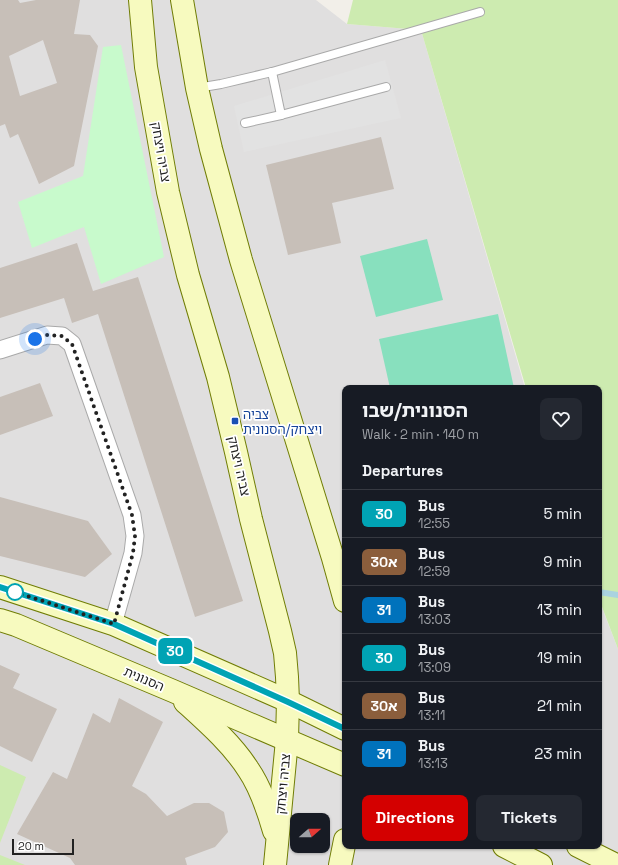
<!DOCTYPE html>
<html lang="en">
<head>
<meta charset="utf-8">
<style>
	:root { --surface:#171b24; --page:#242831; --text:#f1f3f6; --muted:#9ea1a6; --line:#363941; --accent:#d40000 }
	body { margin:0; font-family:"Space Grotesk","Noto Sans Hebrew",sans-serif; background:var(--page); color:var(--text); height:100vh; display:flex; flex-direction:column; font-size:15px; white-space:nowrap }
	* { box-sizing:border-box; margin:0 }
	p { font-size:13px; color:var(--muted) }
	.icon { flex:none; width:22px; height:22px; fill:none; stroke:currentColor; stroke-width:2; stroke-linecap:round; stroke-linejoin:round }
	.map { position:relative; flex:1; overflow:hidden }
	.drawer { position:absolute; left:342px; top:385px; width:260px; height:464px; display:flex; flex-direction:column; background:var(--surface); border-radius:8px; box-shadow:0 1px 3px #0004 }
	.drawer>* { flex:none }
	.badge { padding:0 8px; border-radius:6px; font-size:14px; line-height:26px }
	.needle { width:26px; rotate:70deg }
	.controls { position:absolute; left:290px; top:813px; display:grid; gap:8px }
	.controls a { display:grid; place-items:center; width:40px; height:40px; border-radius:8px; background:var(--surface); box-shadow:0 1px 3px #0004; font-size:20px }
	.scale { position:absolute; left:12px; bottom:10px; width:62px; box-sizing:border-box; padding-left:4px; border:2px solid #222; border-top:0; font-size:11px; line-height:14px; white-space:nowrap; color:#222; -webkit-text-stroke:3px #fff; paint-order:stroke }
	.you { position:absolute; width:20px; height:20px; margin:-10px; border:3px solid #fff; border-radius:50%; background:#1a73e8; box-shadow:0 0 0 6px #1a73e833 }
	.map>.badge { position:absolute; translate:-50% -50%; box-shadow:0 0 0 2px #fff }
	h2 { padding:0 20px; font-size:15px; line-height:36px }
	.round { display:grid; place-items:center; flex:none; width:42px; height:42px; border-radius:8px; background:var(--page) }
	.summary { display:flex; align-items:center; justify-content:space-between; height:68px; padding:0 20px }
	h1 { font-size:19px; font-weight:700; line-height:30px }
	.button { display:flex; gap:8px; margin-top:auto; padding:8px 20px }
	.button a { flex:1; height:46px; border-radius:8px; background:var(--accent); color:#fff; font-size:16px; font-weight:700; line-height:46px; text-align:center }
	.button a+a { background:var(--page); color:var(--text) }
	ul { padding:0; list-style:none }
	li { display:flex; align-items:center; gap:12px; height:48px; padding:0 20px; border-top:1px solid var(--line) }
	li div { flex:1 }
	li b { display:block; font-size:15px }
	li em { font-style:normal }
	li .badge { min-width:44px; font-weight:700; text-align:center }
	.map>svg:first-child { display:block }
	.residential { fill:#e0dfdf; fill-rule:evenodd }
	.grass { fill:#cdebb0 }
	.park { fill:#c8facc }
	.pitch { fill:#88e0be }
	.parking { fill:#e2e2e2 }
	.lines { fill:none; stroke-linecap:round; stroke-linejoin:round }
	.stream { stroke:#aad3df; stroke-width:6 }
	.building { fill:#c7bfb8; fill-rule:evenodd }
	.lane-casing { stroke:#a9a9a9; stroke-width:10 }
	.street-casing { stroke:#a9a9a9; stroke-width:19 }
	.secondary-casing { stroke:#707d05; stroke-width:24 }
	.lane { stroke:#fff; stroke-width:8 }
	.street { stroke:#fff; stroke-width:17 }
	.secondary { stroke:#f7fabf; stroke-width:22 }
	.line-casing { stroke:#fff; stroke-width:9 }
	.line { stroke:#00a3b4; stroke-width:6 }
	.walk { stroke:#222; stroke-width:4; stroke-dasharray:0 7.2 }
	.transit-dot { fill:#1a4fb4; stroke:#fff; stroke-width:1.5 }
	.stop-dot { fill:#fff; stroke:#00a3b4; stroke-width:2 }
	.labels { text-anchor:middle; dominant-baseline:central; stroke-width:3.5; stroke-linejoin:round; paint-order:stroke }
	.street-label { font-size:13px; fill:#222; stroke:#fff }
	.transit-label { font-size:13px; fill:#164399; stroke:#fff; text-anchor:start }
</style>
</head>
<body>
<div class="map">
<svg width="618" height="865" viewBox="0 0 618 865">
	<rect width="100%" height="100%" fill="#f2efe9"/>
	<path class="residential" d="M0,0H316L347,24L421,30L525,388H345V846H599V600L618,649V865H0ZM297,820H323V846H297Z"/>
	<g class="grass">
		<polygon points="353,0 618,0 618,649 599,599 599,388 526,388 421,30 347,24"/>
		<polygon points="0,765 26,777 0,843"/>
		<polygon points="0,855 25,865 0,865"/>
	</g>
	<polygon class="park" points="121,45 164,257 101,284 84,227 32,248 18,202 83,176 103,47"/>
	<g class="pitch">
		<polygon points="427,239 443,300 376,317 360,256"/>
		<polygon points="498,314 514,388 390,388 379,339"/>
	</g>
	<polygon class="parking" points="385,60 401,118 244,152 234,106"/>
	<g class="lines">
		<polyline class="stream" points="599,592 618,595"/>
	</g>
	<g class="building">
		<path d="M0,0H18L20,3L36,0H80L74,34L90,35L98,46L74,166L39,184L18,134L10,138L5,124L0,126ZM43,40L57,83L20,96L9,56Z"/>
		<polygon points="381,137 394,189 332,203 341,243 288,255 266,165"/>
		<polygon points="77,243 93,291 138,277 243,601 195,617 98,314 72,323 64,298 0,318 0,268"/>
		<polygon points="40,383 53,416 0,435 0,397"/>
		<polygon points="0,497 88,521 112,554 85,577 0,556"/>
		<polygon points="0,665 20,674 13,688 57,709 32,762 0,746"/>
		<polygon points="119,698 163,722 132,786 146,794 167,816 194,803 209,803 224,812 228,832 215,847 185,858 187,865 75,865 70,858 17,834 53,772 67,779 93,713 110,723"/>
	</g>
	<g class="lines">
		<g class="lane-casing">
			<g id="lane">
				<polyline points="272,72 281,115"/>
				<polyline points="197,88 221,84 272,72 480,12"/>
				<polyline points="245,123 281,115 386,87"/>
			</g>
		</g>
		<g class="street-casing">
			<polyline id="street" points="0,350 47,335 62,336 72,344 132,515 135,536 133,553 113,624"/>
		</g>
		<g class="secondary-casing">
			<g id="secondary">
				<polyline points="140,0 146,67 168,192 188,275 218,377 236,452 251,519 280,631 285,653 287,677 288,701 287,740 275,865"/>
				<polyline points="182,0 197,88 211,149 241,260 333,558 345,601"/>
				<polyline points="0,587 113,624 288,701 345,729"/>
				<polyline points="0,620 16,625 173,691 345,765"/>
				<path d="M185,702C207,722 232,744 248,769C261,788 268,810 274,831"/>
				<polyline points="504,846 541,865"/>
				<polyline points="578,846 616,865"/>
				<polyline points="340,865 345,840"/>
			</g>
		</g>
		<use href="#lane" class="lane"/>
		<use href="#street" class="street"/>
		<use href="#secondary" class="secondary"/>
	</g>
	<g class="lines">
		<g class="line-casing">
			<polyline id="line" points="0,587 114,624 288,702 345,729"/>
		</g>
		<use href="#line" class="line"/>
		<polyline class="walk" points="15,592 114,624 133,553 135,536 132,515 72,344 62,336 47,335 35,339"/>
	</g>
	<rect class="transit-dot" x="231" y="417" width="8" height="8" rx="2"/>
	<circle class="stop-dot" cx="15" cy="592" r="8"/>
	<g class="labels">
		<g class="street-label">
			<text transform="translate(161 152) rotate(80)">צביה ויצחק</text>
			<text transform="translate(239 466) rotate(77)">צביה ויצחק</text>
			<text transform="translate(144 679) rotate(23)">הסנונית</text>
			<text transform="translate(283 784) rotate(-85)">צביה ויצחק</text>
		</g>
		<g class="transit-label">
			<text x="243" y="414">צביה<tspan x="243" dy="15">ויצחק/הסנונית</tspan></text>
		</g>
	</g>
</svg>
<div class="controls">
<a><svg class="needle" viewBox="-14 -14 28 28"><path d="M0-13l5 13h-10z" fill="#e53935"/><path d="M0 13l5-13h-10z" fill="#9ea1a6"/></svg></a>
</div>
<div class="scale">20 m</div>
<div class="you" style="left:35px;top:339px"></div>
<b class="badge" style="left:175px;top:651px;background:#00a3b4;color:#fff">30</b>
<section class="drawer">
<div class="summary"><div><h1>הסנונית/שבו</h1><p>Walk · 2 min · 140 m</p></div><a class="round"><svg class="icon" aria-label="heart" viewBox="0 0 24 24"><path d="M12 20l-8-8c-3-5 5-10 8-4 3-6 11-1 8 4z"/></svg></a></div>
<h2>Departures</h2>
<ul>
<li><span class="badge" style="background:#00a3b4;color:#fff">30</span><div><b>Bus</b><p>12:55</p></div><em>5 min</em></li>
<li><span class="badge" style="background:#8b5e3c;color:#fff">30א</span><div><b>Bus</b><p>12:59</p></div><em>9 min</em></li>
<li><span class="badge" style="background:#0072bc;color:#fff">31</span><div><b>Bus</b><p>13:03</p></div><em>13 min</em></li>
<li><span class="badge" style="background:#00a3b4;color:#fff">30</span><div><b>Bus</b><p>13:09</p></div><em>19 min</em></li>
<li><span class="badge" style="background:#8b5e3c;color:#fff">30א</span><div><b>Bus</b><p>13:11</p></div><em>21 min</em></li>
<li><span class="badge" style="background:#0072bc;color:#fff">31</span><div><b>Bus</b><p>13:13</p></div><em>23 min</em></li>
</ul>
<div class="button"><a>Directions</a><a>Tickets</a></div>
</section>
</div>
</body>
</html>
